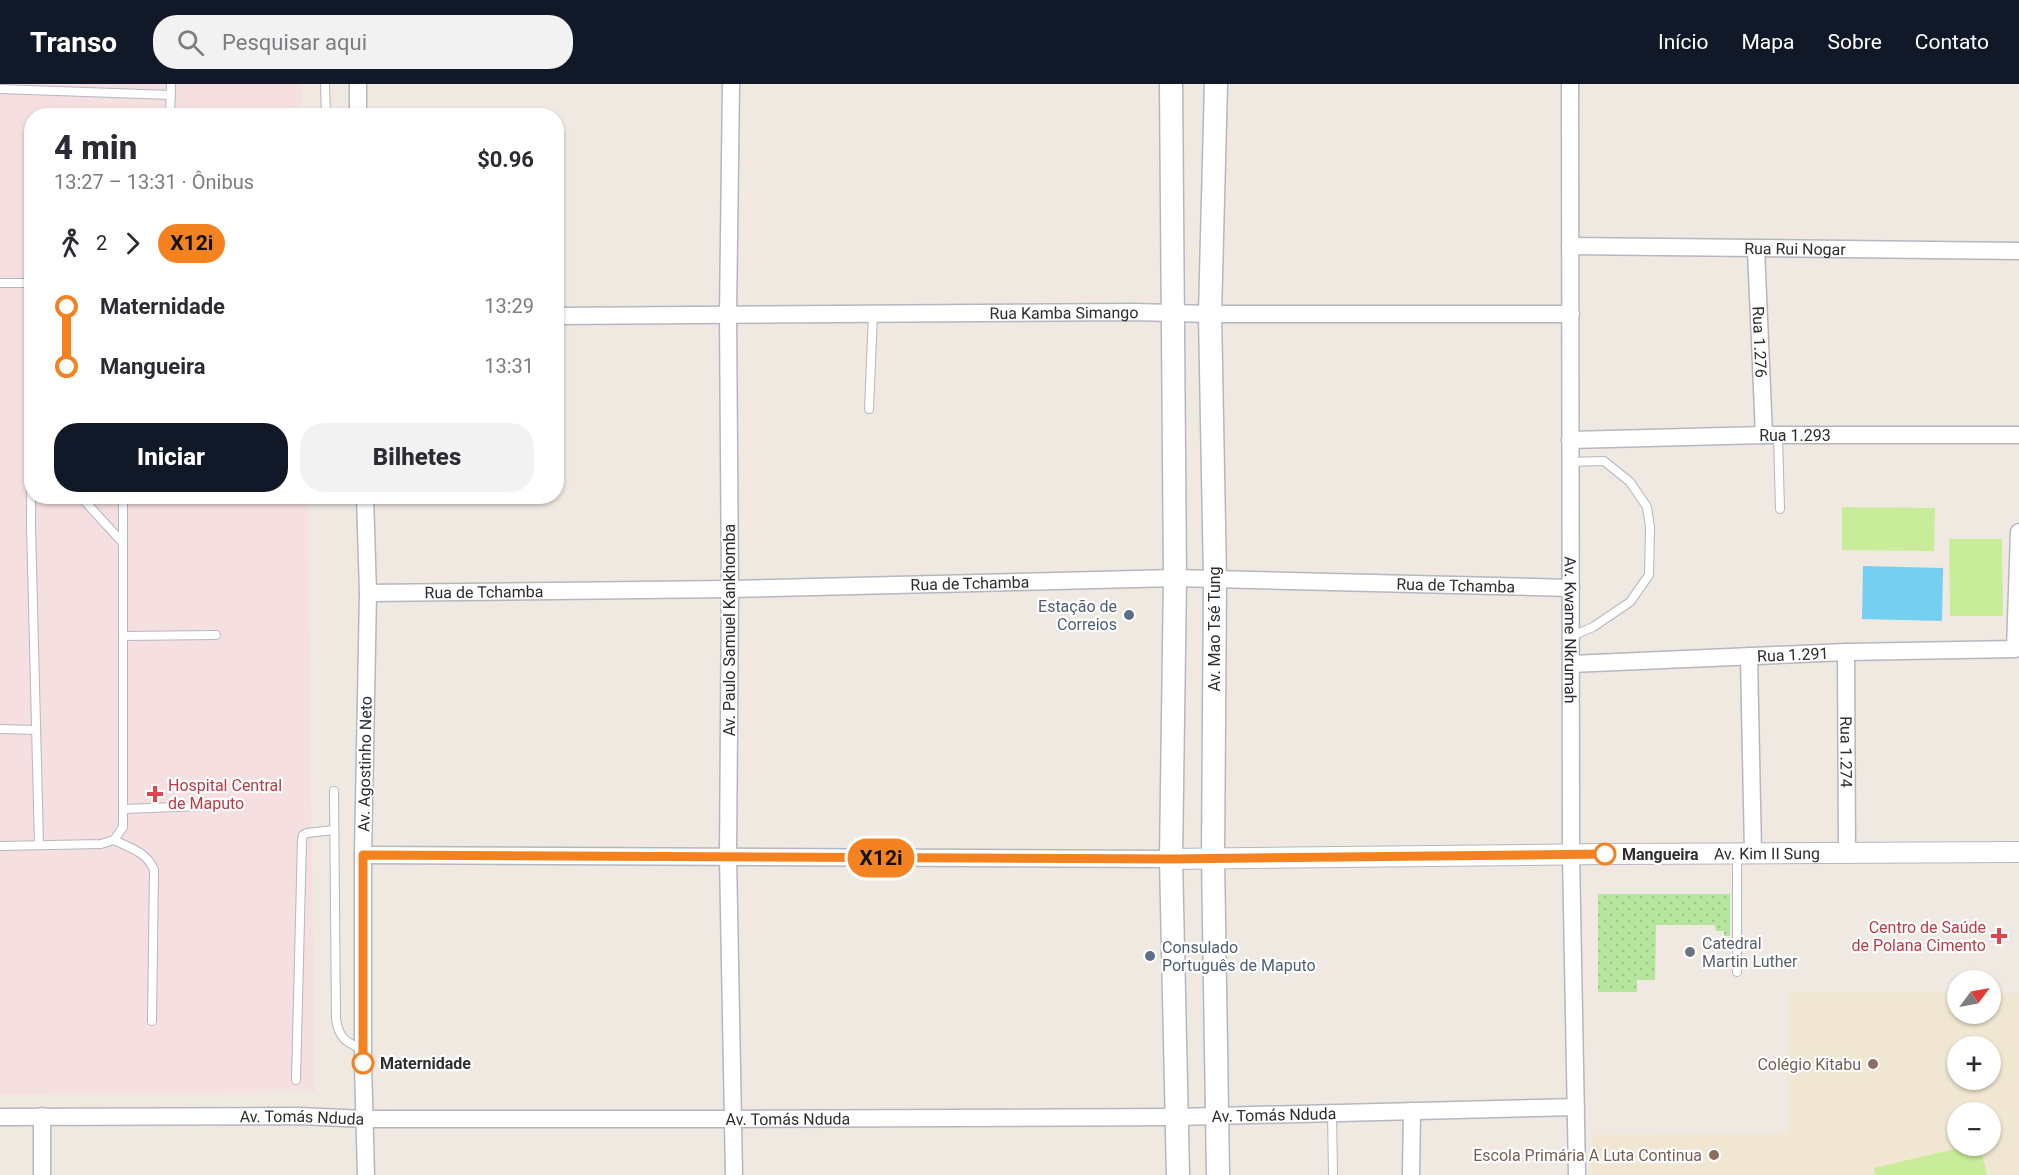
<!DOCTYPE html>
<html lang="pt">
<head>
<meta charset="utf-8">
<style>
	:root { --surface:#fff; --page:#f2f2f3; --text:#2b2b33; --muted:#7c7c81; --accent:#111827 }
	body { margin:0; font-family:Roboto,sans-serif; background:var(--page); color:var(--text); height:100vh; display:flex; flex-direction:column; font-size:22px; white-space:nowrap }
	* { box-sizing:border-box; margin:0 }
	p { font-size:20px; color:var(--muted) }
	.icon { flex:none; width:33px; height:33px; fill:none; stroke:currentColor; stroke-width:2; stroke-linecap:round; stroke-linejoin:round }
	.map { position:relative; flex:1; overflow:hidden }
	.panel { position:absolute; left:24px; top:24px; width:540px; height:396px; display:flex; flex-direction:column; background:var(--surface); border-radius:24px; box-shadow:0 2px 4px #0004 }
	.panel>* { flex:none }
	.badge { padding:0 12px; border-radius:20px; font-size:21px; line-height:39px }
	.needle { width:39px; rotate:58deg }
	.tools { position:absolute; left:1947px; top:886px; display:grid; gap:12px }
	.tools a { display:grid; place-items:center; width:54px; height:54px; border-radius:50%; background:var(--surface); box-shadow:0 2px 4px #0004; font-size:30px }
	.map>.badge { position:absolute; translate:-50% -50%; box-shadow:0 0 0 3px #fff }
	.legs { display:flex; align-items:center; gap:9px; height:66px; padding:0 30px; font-size:20px }
	.legs p { margin-inline-start:auto }
	.headline { display:flex; align-items:center; justify-content:space-between; height:102px; padding:0 30px }
	h1 { font-size:33px; font-weight:800; line-height:45px }
	.cta { display:flex; gap:12px; margin-top:auto; padding:12px 30px }
	.cta a { flex:1; height:69px; border-radius:24px; background:var(--accent); color:#fff; font-size:24px; font-weight:800; line-height:69px; text-align:center }
	.cta a+a { background:var(--page); color:var(--text) }
	ul { padding:0 30px; list-style:none }
	li { display:flex; align-items:center; gap:21px; height:60px; font-size:22px }
	li i { display:grid; place-items:center; width:9px; height:100%; margin:0 8px; background:currentColor }
	li i::after { content:''; width:15px; height:15px; margin:-8px; border:4px solid; border-radius:50%; background:var(--surface) }
	li p { margin-inline-start:auto }
	li:first-child i { background:linear-gradient(#0000 50%,currentColor 0) }
	li:last-child i { background:linear-gradient(currentColor 50%,#0000 0) }
	header { display:flex; align-items:center; gap:36px; box-sizing:border-box; height:84px; padding:0 30px; background:var(--accent); color:#fff }
	header strong { font-size:28px }
	nav { display:flex; gap:33px; margin-inline-start:auto; font-size:21px }
	.search { width:420px; height:54px; background:var(--page); display:flex; align-items:center; gap:15px; box-sizing:border-box; padding:0 21px; border-radius:24px; color:var(--muted); font-size:22px }
	.map>svg:first-child { display:block }
	.education { fill:#f0e6d1; fill-rule:evenodd }
	.medical { fill:#f5dfe0 }
	.park { fill:url(#park-dots) }
	.pitch { fill:#c9ec9a }
	.water { fill:#75cff0 }
	.lines { fill:none; stroke-linecap:round; stroke-linejoin:round }
	.service-casing { stroke:#b4b7c1; stroke-width:10 }
	.minor-casing { stroke:#b4b7c1; stroke-width:19 }
	.tertiary-casing { stroke:#b4b7c1; stroke-width:22 }
	.secondary-casing { stroke:#b4b7c1; stroke-width:25 }
	.service { stroke:#fff; stroke-width:8 }
	.minor { stroke:#fff; stroke-width:16 }
	.tertiary { stroke:#fff; stroke-width:20 }
	.secondary { stroke:#fff; stroke-width:22 }
	.line-1-casing { stroke:#fff; stroke-width:14 }
	.line-1 { stroke:#f58220; stroke-width:9 }
	.service-dot { fill:#5c6f8a; stroke:#fff; stroke-width:2 }
	.health-dot { fill:#e0444e; stroke:#fff; stroke-width:2 }
	.stop-1-dot { fill:#fff; stroke:#f58220; stroke-width:3 }
	.worship-dot { fill:#6b7280; stroke:#fff; stroke-width:2 }
	.education-dot { fill:#8d6e63; stroke:#fff; stroke-width:2 }
	.labels { text-anchor:middle; dominant-baseline:central; stroke-width:4.5; stroke-linejoin:round; paint-order:stroke }
	.street-label { font-size:16px; fill:#2e2e2e; stroke:#fff }
	.service-label { font-size:16px; fill:#4e5e75; stroke:#fff; text-anchor:end }
	.health-label { font-size:16px; fill:#be3a42; stroke:#fff; text-anchor:start }
	.stop-label { font-size:16px; font-weight:bold; fill:#2e2e2e; stroke:#fff; text-anchor:start }
	.worship-label { font-size:16px; fill:#5b616d; stroke:#fff; text-anchor:start }
	.education-label { font-size:16px; fill:#785e54; stroke:#fff; text-anchor:end }
</style>
</head>
<body>
<header>
<strong>Transo</strong>
<div class="search"><svg class="icon" aria-label="search" viewBox="0 0 24 24"><circle cx="10" cy="10" r="6"/><path d="M15 15l6 6"/></svg>Pesquisar aqui</div>
<nav><a>Início</a><a>Mapa</a><a>Sobre</a><a>Contato</a></nav>
</header>
<div class="map">
<svg width="2019" height="1091" viewBox="0 0 2019 1091">
	<defs>
		<pattern id="park-dots" width="8" height="8" patternUnits="userSpaceOnUse" patternTransform="scale(1.5)"><rect width="8" height="8" fill="#b6e59e"/><path d="M2 2h.1M6 6h.1" fill="none" stroke="#9dc588" stroke-width="1.8" stroke-linecap="round"/></pattern>
	</defs>
	<rect width="100%" height="100%" fill="#efe9e1"/>
	<path class="education" d="M1788,908L1957,909L1958,930H1990L1991,909H2019V1091H1592V1051L1788,1050ZM1958,963H1990V996H1958ZM1958,1029H1990V1062H1958Z"/>
	<polygon class="medical" points="0,0 302,0 302,31 32,32 32,412 307,413 315,1007 0,1010"/>
	<polygon class="park" points="1598,810 1730,810 1730,852 1724,852 1724,847 1716,847 1715,841 1656,841 1655,896 1637,896 1637,908 1598,908"/>
	<g class="pitch">
		<polygon points="1842,423 1935,424 1934,467 1842,466"/>
		<polygon points="1949,455 2002,455 2003,532 1950,532"/>
		<polygon points="1967,1062 1980,1062 1987,1091 1876,1091 1874,1084"/>
	</g>
	<polygon class="water" points="1863,482 1943,484 1942,537 1862,535"/>
	<g class="lines">
		<g class="service-casing">
			<g id="service">
				<polyline points="325,0 326,32"/>
				<polyline points="0,5 171,11"/>
				<polyline points="170,32 171,0"/>
				<polyline points="0,199 32,199"/>
				<polyline points="32,218 31,442 39,761"/>
				<polyline points="869,325 873,230"/>
				<polyline points="1778,351 1780,425"/>
				<polyline points="1570,378 1604,377 1630,398 1647,423 1650,443 1649,491 1630,518 1593,543 1572,552"/>
				<polyline points="80,412 123,459"/>
				<polyline points="123,552 216,551"/>
				<polyline points="0,645 36,646"/>
				<path d="M334,707L336,935C339,955 346,958 363,966"/>
				<polyline points="123,725 203,722"/>
				<path d="M114,756C130,764 147,768 154,786L152,937"/>
				<polyline points="0,762 101,760 114,756 123,743 123,412"/>
				<polyline points="1737,888 1737,770"/>
				<polyline points="296,996 302,755 303,751 307,749 334,746"/>
				<polyline points="1332,1028 1333,1091"/>
			</g>
		</g>
		<g class="minor-casing">
			<g id="minor">
				<polyline points="358,0 358,32"/>
				<polyline points="731,0 728,230 730,505 728,773 734,1091"/>
				<path id="s1" d="M1570,0L1571,770L1577,1091"/>
				<path id="s2" d="M1570,162L2019,167"/>
				<path id="s3" d="M1756,165L1764,351"/>
				<path id="s4" d="M556,232L1133,228L1210,230H1571"/>
				<path id="s5" d="M1570,356L1764,351H2019"/>
				<polyline points="365,412 368,509 363,771 363,980 366,1091"/>
				<path id="s6" d="M368,509L730,505L1175,494L1571,504"/>
				<path id="s7" d="M1846,568L1847,769"/>
				<polyline points="1749,572 1753,769"/>
				<path id="s8" d="M1571,580L1846,568L2015,565L2019,448"/>
				<polyline points="363,771 1171,775"/>
				<polyline points="42,1032 42,1091"/>
				<path id="s9" d="M0,1033L299,1032L365,1035H734L1177,1033L1576,1023"/>
				<polyline points="1411,1091 1412,1027"/>
			</g>
		</g>
		<g class="tertiary-casing">
			<g id="tertiary">
				<path id="s10" d="M1171,775L1605,770L2019,768"/>
			</g>
		</g>
		<g class="secondary-casing">
			<g id="secondary">
				<polyline points="1171,0 1175,494 1171,775 1178,1091"/>
				<polyline points="1216,0 1210,230 1215,495 1213,774 1218,1091"/>
			</g>
		</g>
		<use href="#service" class="service"/>
		<use href="#minor" class="minor"/>
		<use href="#tertiary" class="tertiary"/>
		<use href="#secondary" class="secondary"/>
	</g>
	<g class="lines">
		<g class="line-1-casing">
			<polyline id="line-1" points="363,979 363,771 1170,775 1605,770"/>
		</g>
		<use href="#line-1" class="line-1"/>
	</g>
	<g class="service-dot">
		<circle cx="1129" cy="531" r="6"/>
		<circle cx="1150" cy="872" r="6"/>
	</g>
	<g class="health-dot">
		<path d="M152 701h6v6h6v6h-6v6h-6v-6h-6v-6h6z"/>
		<path d="M1996 843h6v6h6v6h-6v6h-6v-6h-6v-6h6z"/>
	</g>
	<g class="stop-1-dot">
		<circle cx="1605" cy="770" r="10"/>
		<circle cx="363" cy="979" r="10"/>
	</g>
	<circle class="worship-dot" cx="1690" cy="868" r="6"/>
	<g class="education-dot">
		<circle cx="1873" cy="980" r="6"/>
		<circle cx="1714" cy="1071" r="6"/>
	</g>
	<g class="labels">
		<g class="street-label">
			<text stroke="none"><textPath href="#s2" startOffset="225">Rua Rui Nogar</textPath></text>
			<text stroke="none"><textPath href="#s4" startOffset="508">Rua Kamba Simango</textPath></text>
			<text stroke="none"><textPath href="#s3" startOffset="93">Rua 1.276</textPath></text>
			<text stroke="none"><textPath href="#s5" startOffset="225">Rua 1.293</textPath></text>
			<text stroke="none"><textPath href="#s6" startOffset="602">Rua de Tchamba</textPath></text>
			<text stroke="none"><textPath href="#s6" startOffset="1088">Rua de Tchamba</textPath></text>
			<text stroke="none"><textPath href="#s6" startOffset="116">Rua de Tchamba</textPath></text>
			<text transform="translate(1214 545) rotate(-90)">Av. Mao Tsé Tung</text>
			<text transform="translate(729 546) rotate(-90)">Av. Paulo Samuel Kankhomba</text>
			<text stroke="none"><textPath href="#s1" startOffset="546">Av. Kwame Nkrumah</textPath></text>
			<text stroke="none"><textPath href="#s8" startOffset="222">Rua 1.291</textPath></text>
			<text stroke="none"><textPath href="#s7" startOffset="100">Rua 1.274</textPath></text>
			<text transform="translate(365 680) rotate(-89)">Av. Agostinho Neto</text>
			<text stroke="none"><textPath href="#s10" startOffset="596">Av. Kim II Sung</textPath></text>
			<text stroke="none"><textPath href="#s9" startOffset="1274">Av. Tomás Nduda</textPath></text>
			<text stroke="none"><textPath href="#s9" startOffset="302">Av. Tomás Nduda</textPath></text>
			<text stroke="none"><textPath href="#s9" startOffset="788">Av. Tomás Nduda</textPath></text>
		</g>
		<g class="service-label">
			<text x="1117" y="522">Estação de<tspan x="1117" dy="18">Correios</tspan></text>
			<text x="1162" y="863" text-anchor="start">Consulado<tspan x="1162" dy="18">Português de Maputo</tspan></text>
		</g>
		<g class="health-label">
			<text x="168" y="701">Hospital Central<tspan x="168" dy="18">de Maputo</tspan></text>
			<text x="1986" y="843" text-anchor="end">Centro de Saúde<tspan x="1986" dy="18">de Polana Cimento</tspan></text>
		</g>
		<g class="stop-label">
			<text x="1622" y="770">Mangueira</text>
			<text x="380" y="979">Maternidade</text>
		</g>
		<g class="worship-label">
			<text x="1702" y="859">Catedral<tspan x="1702" dy="18">Martin Luther</tspan></text>
		</g>
		<g class="education-label">
			<text x="1861" y="980">Colégio Kitabu</text>
			<text x="1702" y="1071">Escola Primária A Luta Continua</text>
		</g>
	</g>
</svg>
<div class="tools">
<a><svg class="needle" viewBox="-14 -14 28 28"><path d="M0-13l5 13h-10z" fill="#e53935"/><path d="M0 13l5-13h-10z" fill="#7c7c81"/></svg></a>
<a>+</a>
<a>−</a>
</div>
<b class="badge" style="left:881px;top:774px;background:#f58220;color:#111">X12i</b>
<section class="panel">
<div class="headline"><div><h1>4 min</h1><p>13:27 – 13:31 · Ônibus</p></div><b>$0.96</b></div>
<div class="legs"><svg class="icon" aria-label="walk" viewBox="0 0 24 24"><circle cx="13" cy="4" r="2"/><path d="M13 8l-2 6 4 7M11 14l-3 7M7 12l3-4h3l4 4"/></svg>2<svg class="icon" aria-label="forward" viewBox="0 0 24 24"><path d="M9 5l7 7-7 7"/></svg><b class="badge" style="background:#f58220;color:#111">X12i</b></div>
<ul>
<li><i style="color:#f58220"></i><b>Maternidade</b><p>13:29</p></li>
<li><i style="color:#f58220"></i><b>Mangueira</b><p>13:31</p></li>
</ul>
<div class="cta"><a>Iniciar</a><a>Bilhetes</a></div>
</section>
</div>
</body>
</html>
